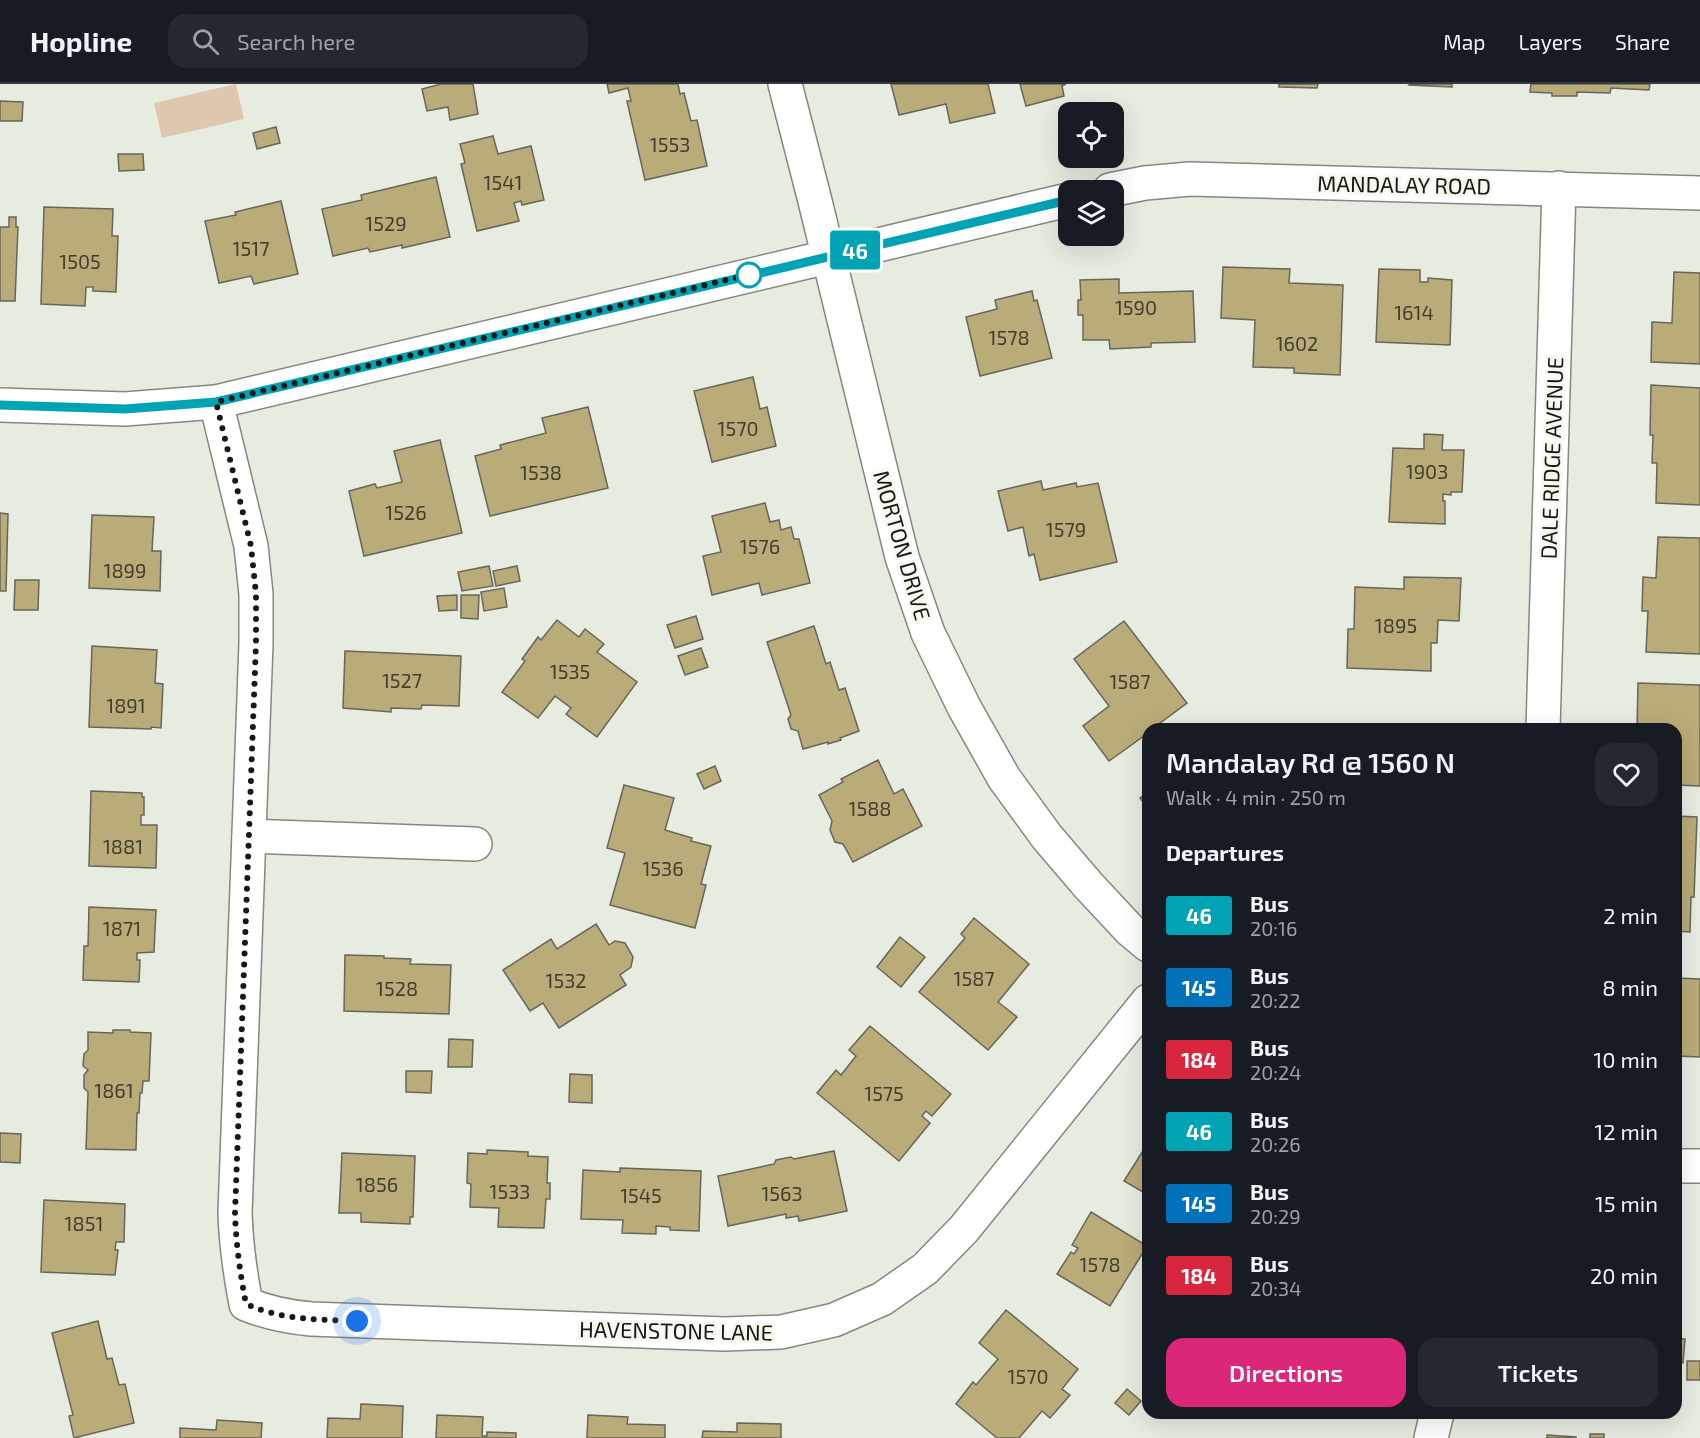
<!DOCTYPE html>
<html lang="en">
<head>
<meta charset="utf-8">
<style>
	:root { --surface:#171b24; --page:#242831; --text:#f1f3f6; --muted:#9ea1a6; --line:#363941; --accent:#db2777 }
	body { margin:0; font-family:"Exo 2",sans-serif; background:var(--page); color:var(--text); height:100vh; display:flex; flex-direction:column; font-size:22px; white-space:nowrap }
	* { box-sizing:border-box; margin:0 }
	p { font-size:20px; color:var(--muted) }
	.icon { flex:none; width:33px; height:33px; fill:none; stroke:currentColor; stroke-width:2; stroke-linecap:round; stroke-linejoin:round }
	.map { position:relative; flex:1; overflow:hidden }
	.sheet { position:absolute; left:1142px; top:639px; width:540px; height:696px; display:flex; flex-direction:column; background:var(--surface); border-radius:18px; box-shadow:0 6px 24px #0002 }
	.sheet>* { flex:none }
	.badge { padding:0 12px; border-radius:4px; font-size:21px; line-height:39px }
	.buttons { position:absolute; left:1058px; top:18px; display:grid; gap:12px }
	.buttons a { display:grid; place-items:center; width:66px; height:66px; border-radius:12px; background:var(--surface); box-shadow:0 6px 24px #0002; font-size:30px }
	.you { position:absolute; width:30px; height:30px; margin:-15px; border:4px solid #fff; border-radius:50%; background:#1a73e8; box-shadow:0 0 0 9px #1a73e833 }
	.map>.badge { position:absolute; translate:-50% -50%; box-shadow:0 0 0 3px #fff }
	h2 { padding:0 24px; font-size:22px; line-height:54px }
	.round { display:grid; place-items:center; flex:none; width:63px; height:63px; border-radius:18px; background:var(--page) }
	.head { display:flex; align-items:center; justify-content:space-between; height:102px; padding:0 24px }
	h1 { font-size:28px; font-weight:600; line-height:45px }
	.action { display:flex; gap:12px; margin-top:auto; padding:12px 24px }
	.action a { flex:1; height:69px; border-radius:18px; background:var(--accent); color:#fff; font-size:24px; font-weight:600; line-height:69px; text-align:center }
	.action a+a { background:var(--page); color:var(--text) }
	ul { padding:0; list-style:none }
	li { display:flex; align-items:center; gap:18px; height:72px; padding:0 24px }
	li div { flex:1 }
	li b { display:block; font-size:22px }
	li em { font-style:normal }
	li .badge { min-width:66px; font-weight:700; text-align:center }
	header { display:flex; align-items:center; gap:36px; box-sizing:border-box; height:84px; padding:0 30px; background:var(--surface); border-bottom:2px solid var(--line) }
	header strong { font-size:28px }
	nav { display:flex; gap:33px; margin-inline-start:auto; font-size:21px }
	.search { width:420px; height:54px; background:var(--page); display:flex; align-items:center; gap:15px; box-sizing:border-box; padding:0 21px; border-radius:18px; color:var(--muted); font-size:22px }
	.map>svg:first-child { display:block }
	.green { fill:#dfc7af }
	.building { fill:#b9ac78; stroke:#67655c; stroke-width:1.5 }
	.lines { fill:none; stroke-linecap:round; stroke-linejoin:round }
	.minor-casing { stroke:#84887e; stroke-width:36 }
	.minor { stroke:#fff; stroke-width:33 }
	.line-casing { stroke:#fff; stroke-width:14 }
	.line { stroke:#00a3b4; stroke-width:9 }
	.walk { stroke:#171915; stroke-width:6; stroke-dasharray:0 10.8 }
	.stop-dot { fill:#fff; stroke:#00a3b4; stroke-width:3 }
	.labels { text-anchor:middle; dominant-baseline:central; stroke-width:6; stroke-linejoin:round; paint-order:stroke }
	.number-label { font-size:20px; fill:#403e2e }
	.street-label { font-size:22px; fill:#171915; stroke:#f5f9ee }
</style>
</head>
<body>
<header>
<strong>Hopline</strong>
<div class="search"><svg class="icon" aria-label="search" viewBox="0 0 24 24"><circle cx="10" cy="10" r="6"/><path d="M15 15l6 6"/></svg>Search here</div>
<nav><a>Map</a><a>Layers</a><a>Share</a></nav>
</header>
<div class="map">
<svg width="1700" height="1354" viewBox="0 0 1700 1354">
	<rect width="100%" height="100%" fill="#e7ece1"/>
	<polygon class="green" points="236,0 244,35 162,54 154,19"/>
	<g class="building">
		<polygon points="441,0 473,0 478,30 450,36 448,23 427,27 422,5"/>
		<polygon points="607,0 678,0 680,10 684,9 691,37 697,36 707,82 645,96 627,17 631,17 628,4 609,9"/>
		<polygon points="891,0 988,0 995,29 950,39 946,20 899,31"/>
		<polygon points="1020,0 1066,0 1062,2 1064,12 1026,22"/>
		<polygon points="1279,0 1318,0 1317,4 1279,3"/>
		<polygon points="1410,0 1452,0 1452,3 1409,1"/>
		<polygon points="1531,0 1650,0 1649,6 1611,4 1610,9 1577,8 1577,12 1552,12 1552,9 1530,8"/>
		<polygon points="0,17 23,18 22,37 0,37"/>
		<polygon points="276,43 280,59 257,65 253,49"/>
		<polygon points="493,52 498,70 531,62 544,116 522,121 521,117 514,119 519,137 477,147 461,80 465,79 460,60"/>
		<polygon points="118,70 143,70 144,86 119,87"/>
		<polygon points="436,93 450,153 402,164 402,161 370,168 368,164 333,172 322,125 362,116 361,111"/>
		<polygon points="281,117 298,190 254,200 251,192 219,199 205,137 236,131 235,128"/>
		<polygon points="44,123 113,125 112,152 118,152 116,208 93,207 93,203 86,203 85,222 41,220"/>
		<polygon points="9,133 16,133 16,143 18,143 15,217 0,217 0,143 9,143"/>
		<polygon points="1223,183 1290,185 1289,199 1343,201 1340,291 1294,289 1294,284 1253,283 1255,236 1221,234"/>
		<polygon points="1379,185 1420,186 1420,198 1428,198 1428,194 1452,196 1450,261 1376,258"/>
		<polygon points="1674,188 1700,189 1700,280 1651,278 1652,238 1672,239"/>
		<polygon points="1119,195 1119,209 1193,207 1195,258 1151,259 1151,263 1110,265 1109,256 1083,256 1083,231 1078,231 1078,216 1081,216 1080,196"/>
		<polygon points="1032,207 1034,217 1037,216 1052,274 980,292 966,233 997,225 995,216"/>
		<polygon points="753,293 760,325 767,323 776,362 712,378 694,307"/>
		<polygon points="1651,301 1700,304 1700,421 1656,419 1657,379 1652,379 1653,351 1650,351"/>
		<polygon points="588,323 608,404 490,432 475,372 501,365 500,361 546,349 542,334"/>
		<polygon points="1424,350 1443,351 1442,366 1464,366 1462,408 1451,408 1451,411 1443,410 1443,417 1445,417 1445,440 1389,438 1393,364 1424,365"/>
		<polygon points="440,356 462,449 364,472 349,407 375,400 377,404 402,398 394,367"/>
		<polygon points="1041,397 1043,406 1076,399 1077,403 1098,399 1117,478 1040,496 1034,470 1029,472 1023,443 1008,447 998,407"/>
		<polygon points="765,419 770,438 779,436 781,446 791,443 794,455 799,455 810,499 762,511 759,499 712,511 703,472 721,468 712,432"/>
		<polygon points="0,429 8,430 6,507 0,507"/>
		<polygon points="92,431 154,433 152,467 161,467 160,507 89,504"/>
		<polygon points="1658,453 1700,454 1700,570 1646,568 1648,527 1642,527 1643,493 1656,494"/>
		<polygon points="489,482 493,502 462,507 458,488"/>
		<polygon points="517,482 520,497 496,502 493,487"/>
		<polygon points="1404,493 1461,494 1459,537 1438,536 1437,559 1431,559 1431,587 1347,584 1348,545 1354,545 1355,503 1404,505"/>
		<polygon points="15,496 39,496 38,526 14,526"/>
		<polygon points="504,504 507,523 484,527 481,508"/>
		<polygon points="457,511 457,526 439,527 437,512"/>
		<polygon points="461,511 479,511 478,535 461,534"/>
		<polygon points="696,532 703,555 675,564 667,541"/>
		<polygon points="557,536 579,553 585,545 604,560 597,568 637,598 597,653 566,630 571,624 555,612 538,634 502,608 525,577 522,575 538,553 541,556"/>
		<polygon points="1124,537 1187,619 1152,645 1148,645 1148,649 1109,677 1083,642 1109,622 1074,575"/>
		<polygon points="814,542 826,580 830,578 839,606 845,604 859,647 840,654 841,656 828,660 828,658 803,665 798,647 791,645 788,635 791,631 767,558"/>
		<polygon points="92,562 157,566 155,599 163,600 161,644 151,643 151,645 89,643"/>
		<polygon points="701,564 708,583 685,591 678,572"/>
		<polygon points="345,567 461,572 459,622 422,621 421,625 391,624 391,628 343,624"/>
		<polygon points="1638,599 1700,601 1700,702 1676,701 1676,645 1637,645"/>
		<polygon points="878,676 894,710 903,705 922,742 853,778 843,760 835,758 830,746 832,737 819,711 843,698 841,695"/>
		<polygon points="715,682 721,697 704,705 697,690"/>
		<polygon points="624,701 674,714 665,746 692,754 691,757 711,762 701,800 706,801 695,844 610,821 625,769 607,764"/>
		<polygon points="1148,703 1148,724 1140,714 1147,708 1144,706"/>
		<polygon points="91,707 142,709 142,713 144,713 144,731 141,731 141,741 157,741 156,784 89,782"/>
		<polygon points="1676,732 1697,733 1694,813 1691,813 1690,848 1676,847"/>
		<polygon points="89,823 156,826 154,868 137,869 137,876 140,876 139,898 83,896 84,862 88,862"/>
		<polygon points="974,834 1029,880 998,918 1017,933 988,966 919,908 965,854 961,850"/>
		<polygon points="596,840 609,861 615,857 625,859 633,873 631,883 620,891 626,901 559,944 543,919 530,927 503,886 551,855 557,865"/>
		<polygon points="900,853 925,873 901,903 877,883"/>
		<polygon points="345,871 384,872 384,874 411,875 410,880 451,881 449,930 344,927"/>
		<polygon points="1676,894 1700,895 1700,973 1676,972"/>
		<polygon points="870,942 951,1010 932,1032 926,1027 922,1032 930,1039 899,1077 817,1009 836,986 841,991 856,972 849,966"/>
		<polygon points="113,946 130,946 130,948 151,949 149,997 143,997 142,1009 140,1009 139,1029 137,1029 136,1066 86,1065 88,1008 84,1004 84,991 88,986 83,982 84,970 88,966 88,948 113,949"/>
		<polygon points="449,955 473,956 472,983 448,983"/>
		<polygon points="406,987 432,987 431,1009 406,1008"/>
		<polygon points="570,990 592,991 592,1019 569,1018"/>
		<polygon points="0,1049 21,1050 20,1079 0,1078"/>
		<polygon points="1146,1062 1148,1063 1148,1111 1124,1097"/>
		<polygon points="487,1066 528,1068 528,1072 548,1073 547,1099 550,1099 550,1115 546,1115 544,1144 498,1143 499,1124 470,1123 471,1100 467,1099 468,1069 487,1070"/>
		<polygon points="834,1067 847,1127 799,1137 798,1132 786,1134 786,1130 728,1142 718,1092 774,1080 776,1076 791,1073 794,1075"/>
		<polygon points="342,1069 415,1072 413,1133 410,1133 410,1140 361,1138 361,1129 339,1129"/>
		<polygon points="620,1084 701,1087 699,1147 670,1146 670,1143 656,1142 656,1150 622,1149 623,1136 581,1135 583,1086 620,1088"/>
		<polygon points="44,1116 125,1120 124,1158 116,1158 115,1166 118,1166 115,1191 41,1188"/>
		<polygon points="1091,1128 1147,1162 1110,1222 1057,1190 1071,1168 1074,1170 1078,1164 1072,1161"/>
		<polygon points="1006,1226 1078,1285 1062,1305 1070,1311 1050,1334 1042,1327 1019,1354 997,1354 956,1320 973,1298 976,1301 998,1275 979,1259"/>
		<polygon points="98,1237 107,1275 112,1274 119,1301 125,1300 134,1339 74,1354 69,1332 73,1331 52,1249"/>
		<polygon points="1676,1255 1685,1255 1683,1279 1676,1279"/>
		<rect x="1687" y="1277" width="13" height="19"/>
		<polygon points="1127,1305 1141,1317 1129,1331 1115,1319"/>
		<polygon points="361,1320 403,1322 402,1354 327,1354 328,1334 360,1335"/>
		<polygon points="437,1331 483,1333 482,1352 487,1352 487,1348 516,1349 516,1354 436,1354"/>
		<polygon points="588,1331 628,1333 627,1340 665,1341 665,1354 587,1354"/>
		<polygon points="217,1336 262,1339 261,1354 180,1354 180,1344 216,1346"/>
		<polygon points="737,1339 781,1340 781,1354 702,1354 703,1347 737,1348"/>
		<rect x="1590" y="1350" width="14" height="4"/>
		<polygon points="1547,1351 1576,1353 1576,1354 1547,1354"/>
	</g>
	<g class="lines">
		<g class="minor-casing">
			<g id="minor">
				<polyline points="785,0 815,117 902,473 928,549 964,623 1004,694 1047,753 1088,801 1130,846 1148,861"/>
				<polyline points="1110,106 1145,99 1190,95 1700,109"/>
				<path d="M216,318L251,462L256,510V559L235,1129C236,1160 240,1189 246,1220C268,1229 288,1233 311,1235L725,1250L781,1248L834,1236L882,1215L925,1185L964,1145L1148,917"/>
				<polyline points="0,321 125,325 216,318 1068,116"/>
				<polyline points="1543,645 1559,104"/>
				<polyline points="249,752 475,760"/>
				<polyline points="1676,1082 1700,1082"/>
				<polyline points="1431,1354 1437,1329"/>
			</g>
		</g>
		<use href="#minor" class="minor"/>
	</g>
	<g class="lines">
		<g class="line-casing">
			<polyline id="line" points="0,321 125,325 216,318 1068,116"/>
		</g>
		<use href="#line" class="line"/>
		<path class="walk" d="M357,1237C315,1235 286,1237 246,1220C240,1189 236,1160 235,1129L256,559V510L251,462L216,318L752,190L749,191"/>
	</g>
	<circle class="stop-dot" cx="749" cy="191" r="12"/>
	<g class="labels">
		<g class="number-label">
			<text x="670" y="60">1553</text>
			<text x="503" y="98">1541</text>
			<text x="386" y="139">1529</text>
			<text x="251" y="164">1517</text>
			<text x="80" y="177">1505</text>
			<text x="1136" y="223">1590</text>
			<text x="1414" y="228">1614</text>
			<text x="1009" y="253">1578</text>
			<text x="1297" y="259">1602</text>
			<text x="738" y="344">1570</text>
			<text x="1427" y="387">1903</text>
			<text x="541" y="388">1538</text>
			<text x="406" y="428">1526</text>
			<text x="1066" y="445">1579</text>
			<text x="760" y="462">1576</text>
			<text x="125" y="486">1899</text>
			<text x="1396" y="541">1895</text>
			<text x="570" y="587">1535</text>
			<text x="402" y="596">1527</text>
			<text x="1130" y="597">1587</text>
			<text x="126" y="621">1891</text>
			<text x="870" y="724">1588</text>
			<text x="123" y="762">1881</text>
			<text x="663" y="784">1536</text>
			<text x="122" y="844">1871</text>
			<text x="974" y="894">1587</text>
			<text x="566" y="896">1532</text>
			<text x="397" y="904">1528</text>
			<text x="114" y="1006">1861</text>
			<text x="884" y="1009">1575</text>
			<text x="377" y="1100">1856</text>
			<text x="510" y="1107">1533</text>
			<text x="782" y="1109">1563</text>
			<text x="641" y="1111">1545</text>
			<text x="84" y="1139">1851</text>
			<text x="1100" y="1180">1578</text>
			<text x="1028" y="1292">1570</text>
		</g>
		<g class="street-label">
			<text transform="translate(1404 100) rotate(1)">MANDALAY ROAD</text>
			<text transform="translate(1551 374) rotate(-88)">DALE RIDGE AVENUE</text>
			<text transform="translate(903 461) rotate(74)">MORTON DRIVE</text>
			<text transform="translate(676 1246) rotate(1)">HAVENSTONE LANE</text>
		</g>
	</g>
</svg>
<div class="buttons">
<a><svg class="icon" aria-label="locate" viewBox="0 0 24 24"><circle cx="12" cy="12" r="6"/><path d="M12 2v4M12 18v4M2 12h4M18 12h4"/></svg></a>
<a><svg class="icon" aria-label="layers" viewBox="0 0 24 24"><path d="M12 4l9 5-9 5-9-5zM3 14l9 5 9-5"/></svg></a>
</div>
<div class="you" style="left:357px;top:1237px"></div>
<b class="badge" style="left:855px;top:166px;background:#00a3b4;color:#fff">46</b>
<section class="sheet">
<div class="head"><div><h1>Mandalay Rd @ 1560 N</h1><p>Walk · 4 min · 250 m</p></div><a class="round"><svg class="icon" aria-label="heart" viewBox="0 0 24 24"><path d="M12 20l-8-8c-3-5 5-10 8-4 3-6 11-1 8 4z"/></svg></a></div>
<h2>Departures</h2>
<ul>
<li><span class="badge" style="background:#00a3b4;color:#fff">46</span><div><b>Bus</b><p>20:16</p></div><em>2 min</em></li>
<li><span class="badge" style="background:#0072bc;color:#fff">145</span><div><b>Bus</b><p>20:22</p></div><em>8 min</em></li>
<li><span class="badge" style="background:#d7263d;color:#fff">184</span><div><b>Bus</b><p>20:24</p></div><em>10 min</em></li>
<li><span class="badge" style="background:#00a3b4;color:#fff">46</span><div><b>Bus</b><p>20:26</p></div><em>12 min</em></li>
<li><span class="badge" style="background:#0072bc;color:#fff">145</span><div><b>Bus</b><p>20:29</p></div><em>15 min</em></li>
<li><span class="badge" style="background:#d7263d;color:#fff">184</span><div><b>Bus</b><p>20:34</p></div><em>20 min</em></li>
</ul>
<div class="action"><a>Directions</a><a>Tickets</a></div>
</section>
</div>
</body>
</html>
